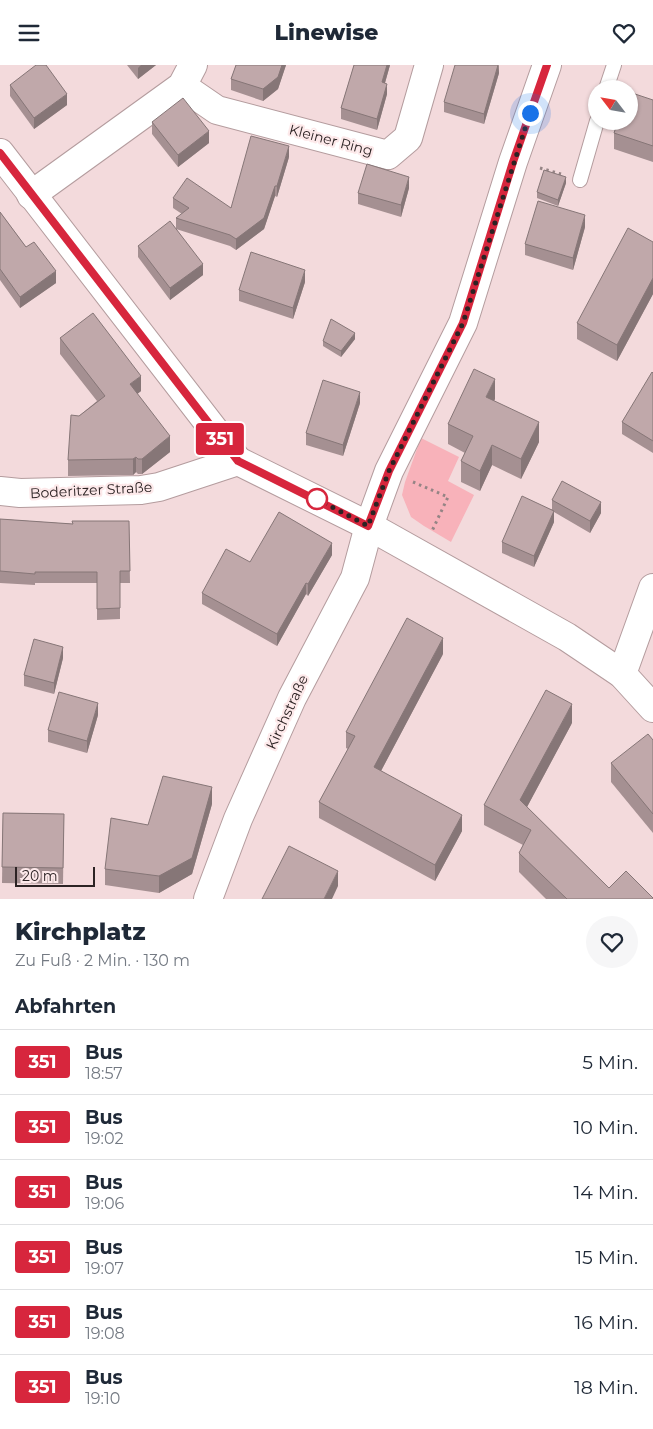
<!DOCTYPE html>
<html lang="de">
<head>
<meta charset="utf-8">
<style>
	:root { --surface:#fff; --page:#f6f6f7; --text:#1f2937; --muted:#747a83; --line:#e0e1e3 }
	body { margin:0; font-family:Montserrat,sans-serif; background:var(--page); color:var(--text); height:100vh; display:flex; flex-direction:column; font-size:19px; white-space:nowrap }
	* { box-sizing:border-box; margin:0 }
	p { font-size:16px; color:var(--muted) }
	.icon { flex:none; width:28px; height:28px; fill:none; stroke:currentColor; stroke-width:2; stroke-linecap:round; stroke-linejoin:round }
	.map { position:relative; height:834px; overflow:hidden }
	.sheet { display:flex; flex-direction:column; background:var(--surface); flex:1 }
	.sheet>* { flex:none }
	.badge { padding:0 10px; border-radius:4px; font-size:18px; line-height:32px }
	.needle { width:32px; rotate:301deg }
	.tools { position:absolute; left:588px; top:15px; display:grid; gap:10px }
	.tools a { display:grid; place-items:center; width:50px; height:50px; border-radius:50%; background:var(--surface); box-shadow:0 1px 4px #0004; font-size:25px }
	.scale { position:absolute; left:15px; bottom:12px; width:80px; box-sizing:border-box; padding-left:5px; border:2px solid #2c2324; border-top:0; font-size:14px; line-height:18px; white-space:nowrap; color:#2c2324; -webkit-text-stroke:4px #fde9ea; paint-order:stroke }
	.you { position:absolute; width:25px; height:25px; margin:-12px; border:4px solid #fff; border-radius:50%; background:#1a73e8; box-shadow:0 0 0 8px #1a73e833 }
	.map>.badge { position:absolute; translate:-50% -50%; box-shadow:0 0 0 2px #fff }
	h2 { padding:0 15px; font-size:19px; line-height:45px }
	.round { display:grid; place-items:center; flex:none; width:52px; height:52px; border-radius:26px; background:var(--page) }
	.head { display:flex; align-items:center; justify-content:space-between; height:85px; padding:0 15px }
	h1 { font-size:24px; font-weight:800; line-height:38px }
	ul { padding:0; list-style:none }
	li { display:flex; align-items:center; gap:15px; height:65px; padding:0 15px; border-top:1px solid var(--line) }
	li div { flex:1 }
	li b { display:block; font-size:19px }
	li em { font-style:normal }
	li .badge { min-width:55px; font-weight:700; text-align:center }
	header { display:flex; justify-content:space-between; align-items:center; height:65px; padding:0 15px; background:var(--surface); font-size:22px; font-weight:800 }
	.map>svg:first-child { display:block }
	.green { fill:#f8b2ba }
	.lines { fill:none; stroke-linecap:round; stroke-linejoin:round }
	.service-casing { stroke:#b49c9e; stroke-width:16 }
	.minor-casing { stroke:#b49c9e; stroke-width:30 }
	.path { stroke:#958485; stroke-width:3; stroke-dasharray:2.5 4; stroke-linecap:butt }
	.service { stroke:#fff; stroke-width:14 }
	.minor { stroke:#fff; stroke-width:28 }
	.wall { fill:#a59092 }
	.shaded-wall { fill:#867677 }
	.building { fill:#c0a8aa; stroke:#867677 }
	.line-casing { stroke:#fff; stroke-width:11 }
	.line { stroke:#d7263d; stroke-width:8 }
	.walk { stroke:#2c2324; stroke-width:5; stroke-dasharray:0 9 }
	.stop-dot { fill:#fff; stroke:#d7263d; stroke-width:2.5 }
	.labels { text-anchor:middle; dominant-baseline:central; stroke-width:4.5; stroke-linejoin:round; paint-order:stroke }
	.street-label { font-size:14px; fill:#2c2324; stroke:#fde9ea }
</style>
</head>
<body>
<header><svg class="icon" aria-label="menu" viewBox="0 0 24 24"><path d="M4 6h16M4 12h16M4 18h16"/></svg>Linewise<svg class="icon" aria-label="heart" viewBox="0 0 24 24"><path d="M12 20l-8-8c-3-5 5-10 8-4 3-6 11-1 8 4z"/></svg></header>
<div class="map">
<svg width="653" height="834" viewBox="0 0 653 834">
	<rect width="100%" height="100%" fill="#f3dadc"/>
	<polygon class="green" points="421,373 459,392 448,416 474,430 451,477 424,461 411,452 402,430 405,417"/>
	<g class="lines">
		<g class="service-casing">
			<g id="service">
				<polyline points="606,24 614,0"/>
				<polyline points="580,115 597,56"/>
			</g>
		</g>
		<g class="minor-casing">
			<g id="minor">
				<polyline points="182,21 217,45 388,90 408,73 429,0"/>
				<polyline points="0,88 238,396 369,461 567,572 622,609 653,643"/>
				<polyline points="31,130 182,21 193,0"/>
				<polyline points="0,426 20,428 141,425 159,422 238,396"/>
				<polyline points="622,609 653,523"/>
				<polyline points="208,834 238,754 292,633 355,513 369,461 389,406 463,258 513,97 547,0"/>
			</g>
		</g>
		<g class="path">
			<polyline points="540,103 561,109"/>
			<polyline points="413,417 448,432 432,466"/>
		</g>
		<use href="#service" class="service"/>
		<use href="#minor" class="minor"/>
	</g>
	<g class="wall">
		<polygon points="127,0 156,0 138,14"/>
		<polygon points="236,0 286,0 278,24 263,36 231,25 231,14"/>
		<polygon points="354,0 390,0 385,18 387,29 377,65 341,54 341,43"/>
		<polygon points="499,0 499,8 484,59 444,47 444,37"/>
		<polygon points="10,20 67,40 34,64 10,31"/>
		<polygon points="653,35 653,97 614,84 614,68"/>
		<polygon points="152,57 209,78 178,102 152,69"/>
		<polygon points="289,92 277,132 275,131 264,164 236,185 230,181 176,164 203,210 170,235 138,192 138,181 176,164 176,153 182,149 173,143 173,133 231,143"/>
		<polygon points="566,118 558,141 537,133 537,127"/>
		<polygon points="409,123 401,152 358,139 358,128"/>
		<polygon points="0,147 26,182 56,218 20,243 0,215"/>
		<polygon points="585,162 573,205 525,190 525,179"/>
		<polygon points="653,177 653,229 617,296 577,274 577,258"/>
		<polygon points="305,217 293,254 239,236 239,225"/>
		<polygon points="60,273 141,326 137,329 170,387 142,409 138,409 136,407 133,410 68,411 68,395 79,351 97,336 60,289"/>
		<polygon points="355,274 341,292 323,281 323,276"/>
		<polygon points="653,308 653,388 622,369 622,357"/>
		<polygon points="495,334 494,336 539,377 521,414 492,400 480,426 461,417 461,396 465,388 448,379 448,359"/>
		<polygon points="360,338 343,391 306,380 306,368"/>
		<polygon points="552,435 601,448 590,468 554,447 554,457 534,502 502,488 502,477 552,444"/>
		<polygon points="0,454 73,459 129,456 130,518 120,518 120,554 97,555 97,518 35,518 35,520 0,518"/>
		<polygon points="332,490 308,531 306,529 277,581 202,539 202,528 250,497"/>
		<polygon points="443,589 381,706 462,766 435,816 319,753 319,737 348,684 346,683 346,667"/>
		<polygon points="63,593 54,629 24,621 24,610"/>
		<polygon points="98,650 87,688 48,677 48,665"/>
		<polygon points="572,658 527,742 609,823 653,834 546,834 519,807 519,788 523,780 484,760 484,740"/>
		<polygon points="653,675 653,768 611,717 611,698"/>
		<polygon points="212,739 192,809 159,828 105,820 105,804 148,760"/>
		<polygon points="3,748 64,749 63,819 2,818"/>
	</g>
	<g class="shaded-wall">
		<polygon points="141,0 156,0 138,14 138,3"/>
		<polygon points="282,0 286,0 278,24 263,36 263,24"/>
		<polygon points="387,0 390,0 382,28 382,17"/>
		<polygon points="498,0 499,8 484,59 484,49"/>
		<polygon points="387,19 387,29 377,65 377,54"/>
		<polygon points="67,29 67,40 34,64 34,53"/>
		<polygon points="209,66 209,78 178,102 178,90"/>
		<polygon points="289,81 289,92 277,132 277,121"/>
		<polygon points="409,112 409,123 401,152 401,140"/>
		<polygon points="566,112 566,118 558,141 558,135"/>
		<polygon points="275,121 275,131 264,164 236,185 236,174"/>
		<polygon points="585,150 585,162 573,205 573,193"/>
		<polygon points="203,199 203,210 170,235 170,223"/>
		<polygon points="305,205 305,217 293,254 293,243"/>
		<polygon points="56,206 56,218 20,243 20,232"/>
		<polygon points="653,213 653,229 617,296 617,280"/>
		<polygon points="355,268 355,274 341,292 341,286"/>
		<polygon points="141,311 141,326 130,335 130,319"/>
		<polygon points="495,314 495,334 486,352 486,332"/>
		<polygon points="360,327 360,338 343,391 343,380"/>
		<polygon points="539,357 539,377 521,414 521,394"/>
		<polygon points="170,371 170,387 142,409 142,394"/>
		<polygon points="492,380 492,400 480,426 480,406"/>
		<polygon points="136,392 136,407 133,410 133,394"/>
		<polygon points="601,437 601,448 590,468 590,456"/>
		<polygon points="554,446 554,457 534,502 534,491"/>
		<polygon points="332,478 332,490 308,531 308,519"/>
		<polygon points="306,518 306,529 277,581 277,569"/>
		<polygon points="443,573 443,589 374,719 374,702"/>
		<polygon points="63,582 63,593 54,629 54,618"/>
		<polygon points="98,638 98,650 87,688 87,676"/>
		<polygon points="572,639 572,658 520,755 520,735"/>
		<polygon points="212,722 212,739 192,809 159,828 159,811"/>
		<polygon points="462,750 462,766 435,816 435,800"/>
		<polygon points="338,806 338,821 332,834 324,834"/>
	</g>
	<g class="building">
		<polygon points="36,0 46,0 67,29 34,53 10,20"/>
		<polygon points="236,0 282,0 278,12 263,24 231,14"/>
		<polygon points="354,0 387,0 382,17 387,19 377,54 341,43"/>
		<polygon points="455,0 498,0 484,49 444,37"/>
		<polygon points="629,27 653,35 653,81 614,68 618,56 629,56"/>
		<polygon points="183,33 209,66 178,90 152,57"/>
		<polygon points="251,71 289,81 277,121 275,121 264,153 236,174 230,170 176,153 189,143 173,133 187,113 231,143"/>
		<polygon points="367,99 409,112 401,140 358,128"/>
		<polygon points="544,105 566,112 558,135 537,127"/>
		<polygon points="538,136 585,150 573,193 525,179"/>
		<polygon points="0,147 26,182 34,177 56,206 20,232 0,204"/>
		<polygon points="170,156 203,199 170,223 138,181"/>
		<polygon points="628,163 653,177 653,213 617,280 577,258"/>
		<polygon points="251,187 305,205 293,243 239,225"/>
		<polygon points="93,248 141,311 130,319 170,371 142,394 138,394 136,392 133,394 68,395 71,350 79,351 105,331 60,273"/>
		<polygon points="331,254 355,268 341,286 323,276"/>
		<polygon points="474,304 495,314 486,332 539,357 521,394 492,380 480,406 461,396 473,371 448,359"/>
		<polygon points="652,307 653,308 653,376 622,357"/>
		<polygon points="323,315 360,327 343,380 306,368"/>
		<polygon points="562,416 601,437 590,456 552,435"/>
		<polygon points="522,431 554,446 534,491 502,477"/>
		<polygon points="279,447 332,478 308,519 306,518 277,569 202,528 226,484 250,497"/>
		<polygon points="0,454 73,459 72,456 129,456 130,506 120,506 120,543 97,544 97,507 35,507 35,509 0,506"/>
		<polygon points="407,553 443,573 374,702 462,750 435,800 319,737 355,671 346,667"/>
		<polygon points="34,574 63,582 54,618 24,610"/>
		<polygon points="546,625 572,639 520,735 609,823 626,806 653,833 653,834 567,834 519,788 531,765 484,740"/>
		<polygon points="59,627 98,638 87,676 48,665"/>
		<polygon points="648,669 653,675 653,749 611,698"/>
		<polygon points="163,711 212,722 192,793 159,811 105,804 111,753 148,760"/>
		<polygon points="3,748 64,749 63,803 2,802"/>
		<polygon points="289,781 338,806 324,834 262,834"/>
	</g>
	<g class="lines">
		<g class="line-casing">
			<polyline id="line" points="0,88 238,396 368,461 389,406 463,258 513,97 547,0"/>
		</g>
		<use href="#line" class="line"/>
		<polyline class="walk" points="317,434 368,461 389,406 463,258 530,48"/>
	</g>
	<circle class="stop-dot" cx="317" cy="434" r="10"/>
	<g class="labels">
		<g class="street-label">
			<text transform="translate(331 75) rotate(15)">Kleiner Ring</text>
			<text transform="translate(91 425) rotate(-3)">Boderitzer Straße</text>
			<text transform="translate(287 647) rotate(-65)">Kirchstraße</text>
		</g>
	</g>
</svg>
<div class="tools">
<a><svg class="needle" viewBox="-14 -14 28 28"><path d="M0-13l5 13h-10z" fill="#e53935"/><path d="M0 13l5-13h-10z" fill="#747a83"/></svg></a>
</div>
<div class="scale">20 m</div>
<div class="you" style="left:530px;top:48px"></div>
<b class="badge" style="left:220px;top:374px;background:#d7263d;color:#fff">351</b>
</div>
<section class="sheet">
<div class="head"><div><h1>Kirchplatz</h1><p>Zu Fuß · 2 Min. · 130 m</p></div><a class="round"><svg class="icon" aria-label="heart" viewBox="0 0 24 24"><path d="M12 20l-8-8c-3-5 5-10 8-4 3-6 11-1 8 4z"/></svg></a></div>
<h2>Abfahrten</h2>
<ul>
<li><span class="badge" style="background:#d7263d;color:#fff">351</span><div><b>Bus</b><p>18:57</p></div><em>5 Min.</em></li>
<li><span class="badge" style="background:#d7263d;color:#fff">351</span><div><b>Bus</b><p>19:02</p></div><em>10 Min.</em></li>
<li><span class="badge" style="background:#d7263d;color:#fff">351</span><div><b>Bus</b><p>19:06</p></div><em>14 Min.</em></li>
<li><span class="badge" style="background:#d7263d;color:#fff">351</span><div><b>Bus</b><p>19:07</p></div><em>15 Min.</em></li>
<li><span class="badge" style="background:#d7263d;color:#fff">351</span><div><b>Bus</b><p>19:08</p></div><em>16 Min.</em></li>
<li><span class="badge" style="background:#d7263d;color:#fff">351</span><div><b>Bus</b><p>19:10</p></div><em>18 Min.</em></li>
</ul>
</section>
</body>
</html>
